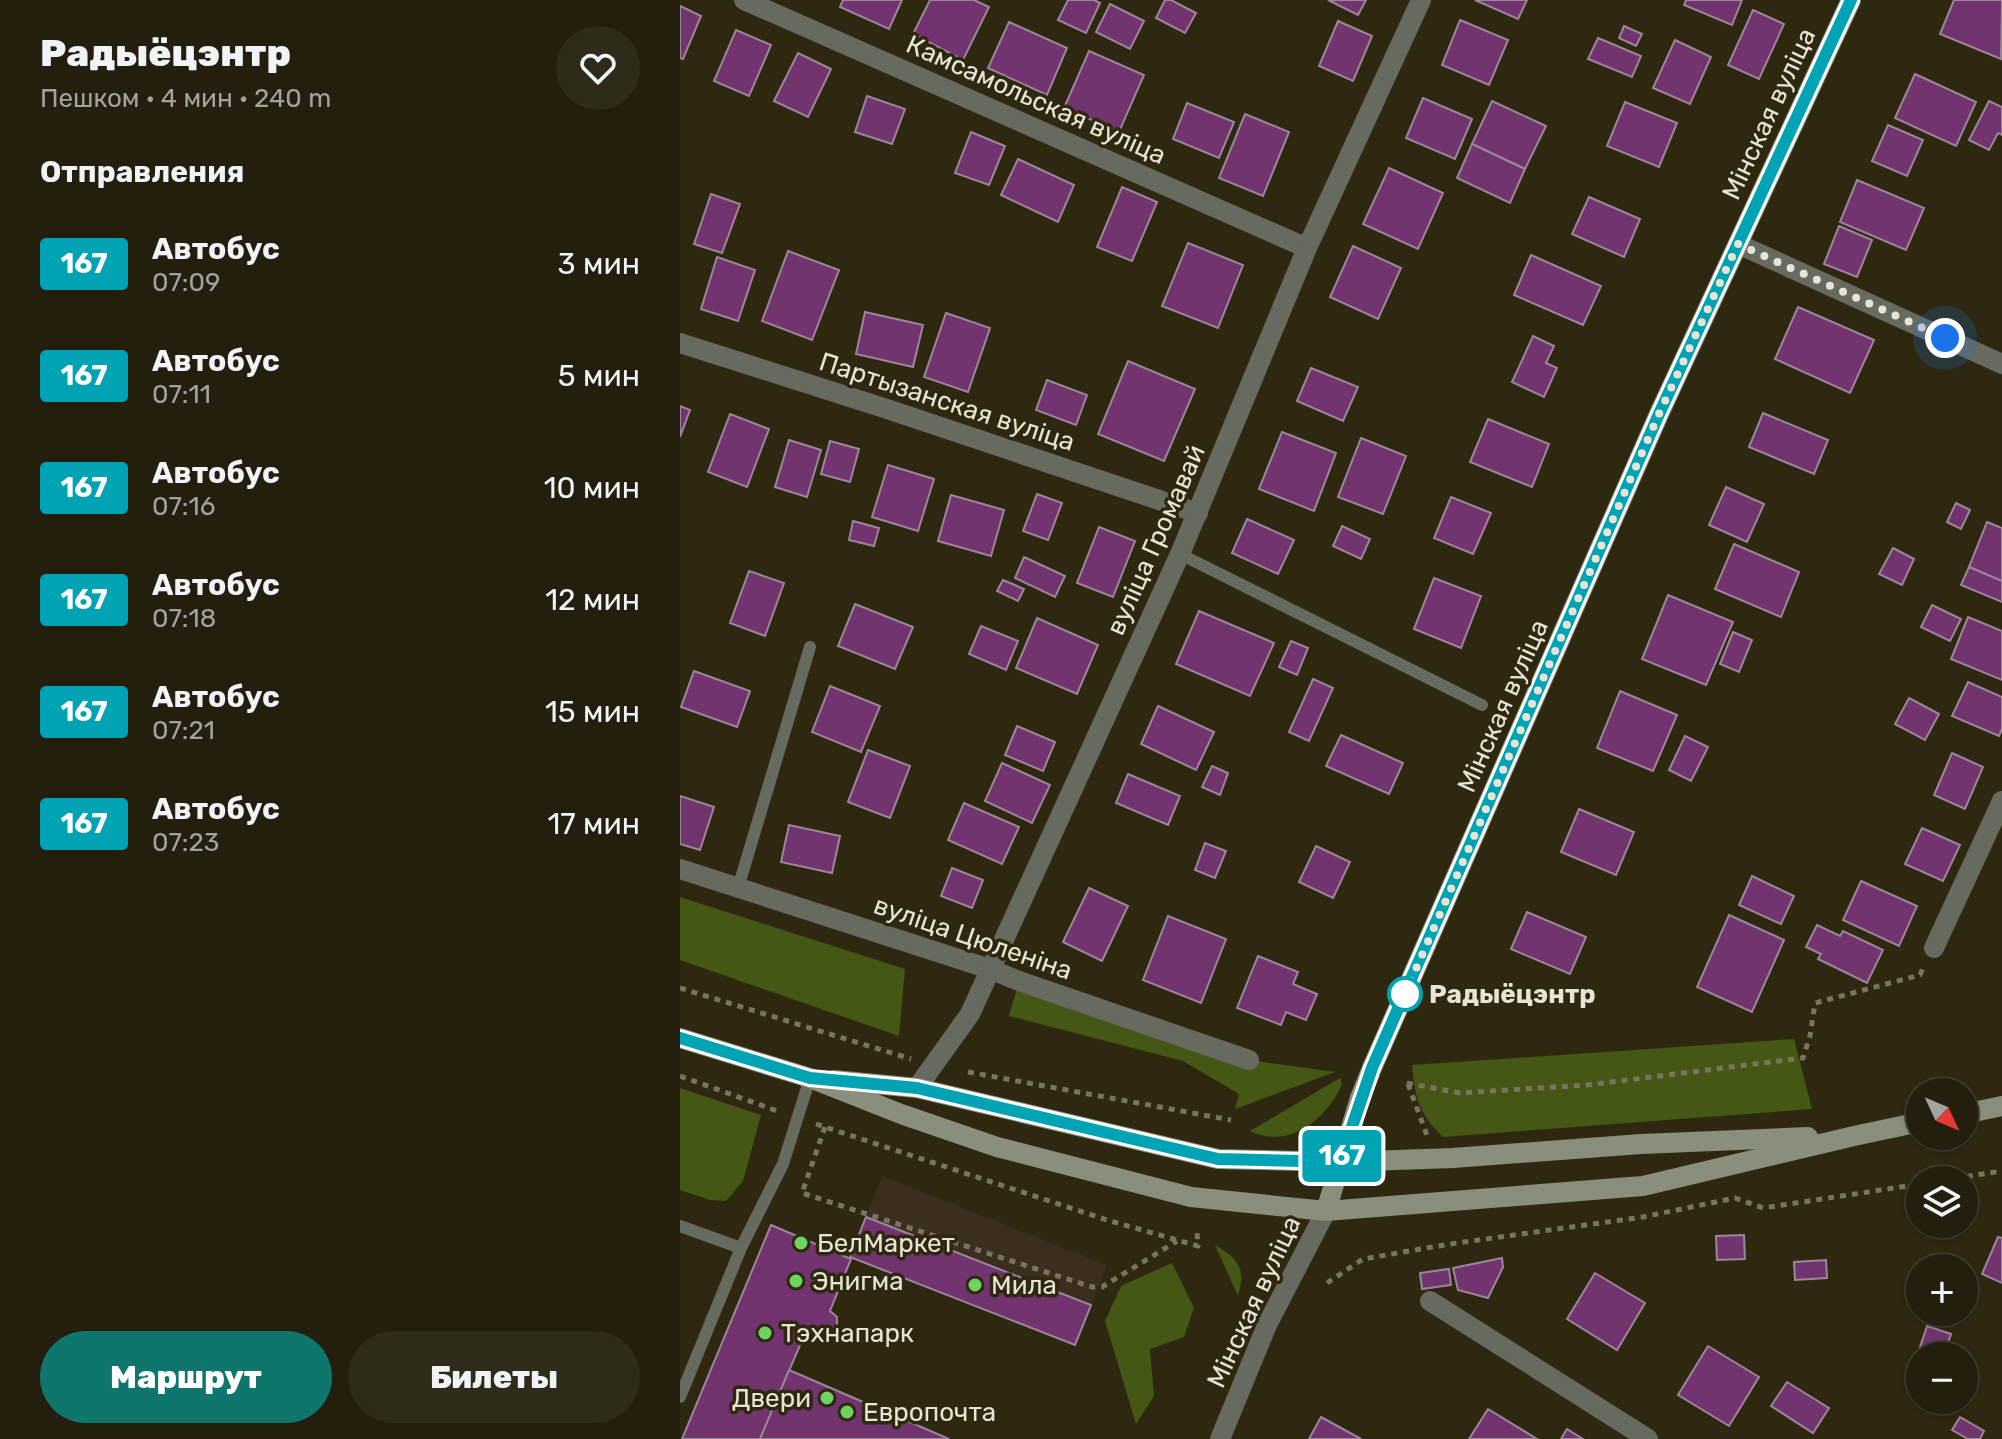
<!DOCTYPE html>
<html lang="ru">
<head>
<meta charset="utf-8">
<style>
	:root { --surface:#231e0d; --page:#2f2b1b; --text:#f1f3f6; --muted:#a3a29d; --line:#403c2e; --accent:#0f766e }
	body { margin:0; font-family:Rubik,sans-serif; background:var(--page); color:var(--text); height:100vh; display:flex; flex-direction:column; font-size:30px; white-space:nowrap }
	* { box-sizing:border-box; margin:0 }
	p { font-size:26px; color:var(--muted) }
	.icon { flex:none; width:44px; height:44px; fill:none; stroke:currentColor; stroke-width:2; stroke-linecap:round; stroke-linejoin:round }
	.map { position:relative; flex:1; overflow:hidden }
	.sheet { display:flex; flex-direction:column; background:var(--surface); width:680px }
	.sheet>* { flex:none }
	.badge { padding:0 16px; border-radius:6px; font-size:28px; line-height:52px }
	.needle { width:52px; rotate:134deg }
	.controls { position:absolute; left:1226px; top:1078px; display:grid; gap:16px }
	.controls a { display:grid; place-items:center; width:72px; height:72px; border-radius:50%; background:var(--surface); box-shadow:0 2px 6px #0004,0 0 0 2px var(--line); font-size:40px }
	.you { position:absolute; width:40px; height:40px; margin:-20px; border:6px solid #fff; border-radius:50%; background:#1a73e8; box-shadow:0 0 0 12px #1a73e833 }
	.map>.badge { position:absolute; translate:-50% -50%; box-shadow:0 0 0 4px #fff }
	h2 { padding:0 40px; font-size:30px; line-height:72px }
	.round { display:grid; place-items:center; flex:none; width:84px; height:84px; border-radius:42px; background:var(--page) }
	.head { display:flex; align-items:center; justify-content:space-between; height:136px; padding:0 40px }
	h1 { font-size:38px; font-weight:800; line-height:60px }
	.primary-button { display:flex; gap:16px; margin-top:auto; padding:16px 40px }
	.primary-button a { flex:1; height:92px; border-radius:48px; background:var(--accent); color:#fff; font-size:32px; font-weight:800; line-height:92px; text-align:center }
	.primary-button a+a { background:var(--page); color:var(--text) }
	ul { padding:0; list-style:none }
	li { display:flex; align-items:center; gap:24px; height:112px; padding:0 40px }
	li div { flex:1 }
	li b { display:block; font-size:30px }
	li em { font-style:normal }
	li .badge { min-width:88px; font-weight:700; text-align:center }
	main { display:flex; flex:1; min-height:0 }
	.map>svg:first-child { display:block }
	.commercial { fill:#3b2d20 }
	.green { fill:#455715 }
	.building { fill:#72346f; stroke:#9b8699; stroke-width:2 }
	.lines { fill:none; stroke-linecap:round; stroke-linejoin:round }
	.path { stroke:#797460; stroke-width:5; stroke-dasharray:6 6; stroke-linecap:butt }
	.service { stroke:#676a5f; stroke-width:12 }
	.minor { stroke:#676a5f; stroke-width:20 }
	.tertiary { stroke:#676a5f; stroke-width:20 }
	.secondary { stroke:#8a8f7d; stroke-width:20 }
	.line-casing { stroke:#fff; stroke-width:18 }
	.line { stroke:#00a3b4; stroke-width:12 }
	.walk { stroke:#e7e3d5; stroke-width:8; stroke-dasharray:0 14.4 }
	.stop-dot { fill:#fff; stroke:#00a3b4; stroke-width:4 }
	.poi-dot { fill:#6fd360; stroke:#2f2811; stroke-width:3 }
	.labels { text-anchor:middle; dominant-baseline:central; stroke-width:7; stroke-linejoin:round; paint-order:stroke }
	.street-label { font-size:26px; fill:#e7e3d5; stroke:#2f2811 }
	.stop-label { font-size:26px; font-weight:bold; fill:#e7e3d5; stroke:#2f2811; text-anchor:start }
	.poi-label { font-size:26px; fill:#e7e3d5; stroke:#2f2811; text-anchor:start }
</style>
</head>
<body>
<main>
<section class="sheet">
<div class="head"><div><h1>Радыёцэнтр</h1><p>Пешком · 4 мин · 240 m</p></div><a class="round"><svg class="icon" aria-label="heart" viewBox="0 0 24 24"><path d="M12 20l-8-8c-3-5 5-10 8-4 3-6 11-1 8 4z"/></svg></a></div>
<h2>Отправления</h2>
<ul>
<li><span class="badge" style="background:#00a3b4;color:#fff">167</span><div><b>Автобус</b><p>07:09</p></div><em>3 мин</em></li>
<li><span class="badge" style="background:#00a3b4;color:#fff">167</span><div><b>Автобус</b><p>07:11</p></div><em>5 мин</em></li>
<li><span class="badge" style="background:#00a3b4;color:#fff">167</span><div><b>Автобус</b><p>07:16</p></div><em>10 мин</em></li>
<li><span class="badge" style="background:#00a3b4;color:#fff">167</span><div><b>Автобус</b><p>07:18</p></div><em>12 мин</em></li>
<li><span class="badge" style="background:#00a3b4;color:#fff">167</span><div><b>Автобус</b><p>07:21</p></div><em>15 мин</em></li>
<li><span class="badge" style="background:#00a3b4;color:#fff">167</span><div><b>Автобус</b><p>07:23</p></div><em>17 мин</em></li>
</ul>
<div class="primary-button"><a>Маршрут</a><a>Билеты</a></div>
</section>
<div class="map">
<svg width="1322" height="1439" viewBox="0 0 1322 1439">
	<rect width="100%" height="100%" fill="#2f2811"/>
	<polygon class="commercial" points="202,1176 427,1265 395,1345 170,1257"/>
	<g class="green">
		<polygon points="0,897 225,969 219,1036 0,960"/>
		<polygon points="339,981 569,1060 655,1072 555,1109 559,1094 503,1061 329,1016"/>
		<path d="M1114,1039L1132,1109L763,1137C739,1114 735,1098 732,1065Z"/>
		<path d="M660,1078L662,1084C647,1119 609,1150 570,1131Z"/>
		<polygon points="0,1088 81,1115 63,1181 46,1201 30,1200 0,1190"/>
		<path d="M535,1245C559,1259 566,1269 558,1296Z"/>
		<polygon points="492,1263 514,1308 504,1337 470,1349 474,1396 456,1424 425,1321 441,1286"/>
	</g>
	<g class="building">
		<polygon points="163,0 222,0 209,29 160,7"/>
		<polygon points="250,0 294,0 309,7 283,60 233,34"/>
		<polygon points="388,0 414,0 420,3 406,33 378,20"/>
		<polygon points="485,0 491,0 516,13 505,33 476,18"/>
		<polygon points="648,0 686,0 678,15"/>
		<polygon points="795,0 847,0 838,19"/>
		<polygon points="1006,0 1062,0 1052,25 1004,5"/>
		<polygon points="1274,0 1322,0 1321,59 1260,34"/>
		<polygon points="430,4 464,21 450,49 416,32"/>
		<polygon points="0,6 21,16 3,59 0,58"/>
		<polygon points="1073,10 1104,24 1079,79 1048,65"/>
		<polygon points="780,20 828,40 809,85 762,65"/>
		<polygon points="658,21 692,36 673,81 639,66"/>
		<polygon points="329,22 387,48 367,95 308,68"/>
		<polygon points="944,26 962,34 956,46 939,38"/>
		<polygon points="56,30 91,45 69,96 34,81"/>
		<polygon points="918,38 961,56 952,77 908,59"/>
		<polygon points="995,40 1031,57 1010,104 973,88"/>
		<polygon points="409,51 464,75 439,132 384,108"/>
		<polygon points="118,53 151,69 128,117 94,101"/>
		<polygon points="1235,74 1296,102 1276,146 1215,118"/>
		<polygon points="187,96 225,109 212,144 175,132"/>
		<polygon points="743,98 792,119 775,159 726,138"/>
		<polygon points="812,101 866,126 845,169 792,144"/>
		<polygon points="1309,101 1322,107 1322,135 1318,133 1309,150 1289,140"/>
		<polygon points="945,102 997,123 979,167 927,146"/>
		<polygon points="507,103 554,122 539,158 493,139"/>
		<polygon points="565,114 609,132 583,196 539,178"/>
		<polygon points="1208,125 1243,140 1227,176 1192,161"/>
		<polygon points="291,132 325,146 309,185 275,173"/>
		<polygon points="792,144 845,169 830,203 777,178"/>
		<polygon points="338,159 394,185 378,222 321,195"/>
		<polygon points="709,168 763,193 738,249 683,224"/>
		<polygon points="1177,180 1244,208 1226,250 1160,222"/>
		<polygon points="442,187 477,202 452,261 417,247"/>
		<polygon points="31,194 60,204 42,253 14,244"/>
		<polygon points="909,197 960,219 944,257 892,234"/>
		<polygon points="1159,226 1192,240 1177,277 1144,264"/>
		<polygon points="508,243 563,265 538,328 482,306"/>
		<polygon points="673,246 721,268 698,319 650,297"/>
		<polygon points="108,251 159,270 132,340 82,321"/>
		<polygon points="851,255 921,286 903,325 834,295"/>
		<polygon points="37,257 75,270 58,321 21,309"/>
		<polygon points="1118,307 1194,340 1170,393 1095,359"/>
		<polygon points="185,312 243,325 233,367 176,354"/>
		<polygon points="266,313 310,328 288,392 244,377"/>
		<polygon points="853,336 874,346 866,363 877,368 864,397 832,382"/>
		<polygon points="448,361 515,389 484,461 418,434"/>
		<polygon points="631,368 678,387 663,421 617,401"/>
		<polygon points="367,380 407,395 396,425 356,410"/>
		<polygon points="0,406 10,410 0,437"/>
		<polygon points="1083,413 1148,440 1134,474 1069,447"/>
		<polygon points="50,414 89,429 67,487 28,472"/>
		<polygon points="808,419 869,444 852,487 790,462"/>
		<polygon points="602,432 656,453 634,511 579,489"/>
		<polygon points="681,438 726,456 703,514 658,497"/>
		<polygon points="109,440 141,450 127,497 95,487"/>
		<polygon points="150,441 179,449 170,482 141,474"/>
		<polygon points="208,465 254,479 238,531 192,517"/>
		<polygon points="1046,487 1084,504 1067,542 1029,525"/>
		<polygon points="357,494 382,503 368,540 343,531"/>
		<polygon points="271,495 324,510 311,556 258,541"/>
		<polygon points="771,497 811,513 793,554 754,538"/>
		<polygon points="1276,503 1290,510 1281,529 1267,522"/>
		<polygon points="567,519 614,540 598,574 552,553"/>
		<polygon points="173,521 199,528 194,546 169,540"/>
		<polygon points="1307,522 1322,528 1322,581 1289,567"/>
		<polygon points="662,526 690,539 681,559 653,546"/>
		<polygon points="419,527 455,541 433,597 397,583"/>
		<polygon points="1054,544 1119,572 1101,617 1035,589"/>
		<polygon points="1213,548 1234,559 1222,585 1199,574"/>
		<polygon points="344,557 385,576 375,597 335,578"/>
		<polygon points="1289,567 1322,581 1322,602 1281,585"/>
		<polygon points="69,571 104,583 85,636 50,623"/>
		<polygon points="754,578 801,596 781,648 734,629"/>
		<polygon points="323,580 344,589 338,601 317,591"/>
		<polygon points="988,595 1053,622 1026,685 962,659"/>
		<polygon points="175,604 233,627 215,669 158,646"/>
		<polygon points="1252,605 1281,619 1270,641 1241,627"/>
		<polygon points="519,611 594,643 570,696 496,664"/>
		<polygon points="1288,617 1322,631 1322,680 1271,659"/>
		<polygon points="357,618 418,645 397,694 336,668"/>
		<polygon points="301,626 338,641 326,670 289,654"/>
		<polygon points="1053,632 1072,640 1059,672 1040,664"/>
		<polygon points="611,641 628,648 617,675 599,667"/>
		<polygon points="14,671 70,691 57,727 1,707"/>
		<polygon points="633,679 653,688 629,741 609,732"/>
		<polygon points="1288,682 1322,697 1322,729 1319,736 1272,716"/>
		<polygon points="150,686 200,706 181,752 132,732"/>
		<polygon points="940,691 997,715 973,771 917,748"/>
		<polygon points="1229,698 1259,714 1245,740 1215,724"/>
		<polygon points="478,706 534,732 516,770 461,744"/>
		<polygon points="337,726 375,742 363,771 325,755"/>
		<polygon points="661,735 723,763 709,794 646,766"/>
		<polygon points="1005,736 1028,747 1011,781 989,770"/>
		<polygon points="188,750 230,766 210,818 168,802"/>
		<polygon points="1272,753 1303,767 1285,809 1254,795"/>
		<polygon points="322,763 370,785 352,823 305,801"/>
		<polygon points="532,766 548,773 540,795 522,787"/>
		<polygon points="448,774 500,796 488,825 436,803"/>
		<polygon points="0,796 34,807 20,850 0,844"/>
		<polygon points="284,803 339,827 322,864 268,840"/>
		<polygon points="899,809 954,832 936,875 881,852"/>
		<polygon points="109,825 160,836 152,873 101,862"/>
		<polygon points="1242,828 1280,845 1263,881 1225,864"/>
		<polygon points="525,843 546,851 535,878 515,870"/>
		<polygon points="636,846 670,862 653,898 619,882"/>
		<polygon points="272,868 303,880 292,908 261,896"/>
		<polygon points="1072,876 1114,896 1101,924 1059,905"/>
		<polygon points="1181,881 1237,906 1219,946 1163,920"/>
		<polygon points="409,888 448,906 422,961 383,942"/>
		<polygon points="847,912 906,937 890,974 831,949"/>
		<polygon points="1049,915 1104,940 1072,1012 1017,987"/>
		<polygon points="488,916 546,939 521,1003 463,980"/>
		<polygon points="1137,925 1160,936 1163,931 1203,950 1187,983 1138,959 1141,954 1126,947"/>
		<polygon points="578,956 618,972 613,984 637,994 626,1020 606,1012 601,1025 557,1008"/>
		<polygon points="186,1217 411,1305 395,1345 170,1257"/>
		<polygon points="91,1225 171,1259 150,1311 157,1317 157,1331 146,1338 126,1331 80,1439 2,1439"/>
		<polygon points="1064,1235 1065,1259 1037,1260 1036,1236"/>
		<polygon points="1318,1237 1322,1238 1322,1283 1302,1274"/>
		<polygon points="822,1258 823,1267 808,1298 778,1290 773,1268"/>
		<polygon points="1146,1260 1147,1278 1115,1280 1114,1262"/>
		<polygon points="769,1269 771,1285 742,1289 740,1273"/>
		<polygon points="915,1273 965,1303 937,1350 887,1319"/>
		<polygon points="1247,1326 1271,1334 1264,1356 1240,1356 1240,1367 1234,1365"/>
		<polygon points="1028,1346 1079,1377 1049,1426 998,1395"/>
		<polygon points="109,1370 269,1439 80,1439"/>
		<polygon points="1107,1382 1149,1408 1133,1433 1091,1406"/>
		<polygon points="808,1409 857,1439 789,1439"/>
		<polygon points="641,1417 681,1439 629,1439"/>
		<polygon points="1280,1417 1304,1431 1300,1439 1288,1439 1272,1430"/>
		<polygon points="887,1429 903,1439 881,1439"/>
	</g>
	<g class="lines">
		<g class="path">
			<polyline points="0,988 231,1059"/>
			<polyline points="288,1072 551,1120"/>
			<polyline points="0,1076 100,1112"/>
			<polyline points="727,1083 780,1093 907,1085 1123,1058 1130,1036 1135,1003 1240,975 1243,968"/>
			<polyline points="728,1084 748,1138"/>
			<polyline points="136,1124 427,1220 518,1246 517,1233"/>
			<polyline points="145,1127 122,1193 412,1287 422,1287 497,1241"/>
			<polyline points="1263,1180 1322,1171"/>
			<polyline points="647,1283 683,1259 770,1244 963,1217 1055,1198 1083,1208 1240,1184"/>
		</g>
		<g class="service">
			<polyline points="500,554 802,705"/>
			<polyline points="58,888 130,647"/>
			<polyline points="0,1226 61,1248 103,1164 130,1078"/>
			<polyline points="0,1397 61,1248"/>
		</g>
		<g class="minor">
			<polyline points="64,0 627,248"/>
			<polyline points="1058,244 1322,364"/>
			<polyline points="0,343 204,408 518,513"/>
			<polyline points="0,869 310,969 339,981 569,1060"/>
			<polyline points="1254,948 1322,801"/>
			<polyline points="237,1088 290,1014 500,554 627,248 741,0"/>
			<polyline points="750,1301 968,1439"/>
		</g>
		<polyline class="tertiary" points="540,1439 587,1325 646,1211"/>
		<g class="secondary">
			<polyline points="0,1038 130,1078 221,1114 317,1147 511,1197 646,1211 963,1186 1174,1136 1240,1122"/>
			<polyline points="154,1080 237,1088 538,1159 660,1162 773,1158 961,1144 1128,1137"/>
			<polyline points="1284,1114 1322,1106"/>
			<polyline points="646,1211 680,1098 692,1068 979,414 1171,0"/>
		</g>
	</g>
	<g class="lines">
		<g class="line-casing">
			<polyline id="line" points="0,1038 130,1078 237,1088 538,1159 660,1162 692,1068 979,414 1171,0"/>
		</g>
		<use href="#line" class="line"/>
		<polyline class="walk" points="725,994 979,414 1058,244 1265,338"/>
	</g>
	<circle class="stop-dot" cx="725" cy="994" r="16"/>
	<g class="poi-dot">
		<circle cx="121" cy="1243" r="8"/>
		<circle cx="116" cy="1281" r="8"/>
		<circle cx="295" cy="1285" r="8"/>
		<circle cx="85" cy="1333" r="8"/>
		<circle cx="147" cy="1398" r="8"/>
		<circle cx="167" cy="1412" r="8"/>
	</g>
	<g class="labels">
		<g class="street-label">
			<text transform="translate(356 100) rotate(24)">Камсамольская вуліца</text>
			<text transform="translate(1089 114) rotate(-65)">Мінская вуліца</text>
			<text transform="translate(267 402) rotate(18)">Партызанская вуліца</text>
			<text transform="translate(476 540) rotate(-66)">вуліца Громавай</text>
			<text transform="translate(823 706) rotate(-66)">Мінская вуліца</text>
			<text transform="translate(293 938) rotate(19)">вуліца Цюленіна</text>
			<text transform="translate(574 1302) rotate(-65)">Мінская вуліца</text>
		</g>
		<g class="stop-label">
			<text x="749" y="994">Радыёцэнтр</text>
		</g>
		<g class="poi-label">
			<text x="137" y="1243">БелМаркет</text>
			<text x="132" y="1281">Энигма</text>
			<text x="311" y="1285">Мила</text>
			<text x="101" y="1333">Тэхнапарк</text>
			<text x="131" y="1398" text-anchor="end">Двери</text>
			<text x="183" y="1412">Европочта</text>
		</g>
	</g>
</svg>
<div class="controls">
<a><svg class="needle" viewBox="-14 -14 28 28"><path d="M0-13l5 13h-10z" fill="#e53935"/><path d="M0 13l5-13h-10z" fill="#a3a29d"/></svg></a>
<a><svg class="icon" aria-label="layers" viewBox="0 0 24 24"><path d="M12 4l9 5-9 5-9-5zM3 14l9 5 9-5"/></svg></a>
<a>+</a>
<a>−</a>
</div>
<div class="you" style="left:1265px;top:338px"></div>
<b class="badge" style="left:662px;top:1156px;background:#00a3b4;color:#fff">167</b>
</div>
</main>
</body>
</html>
